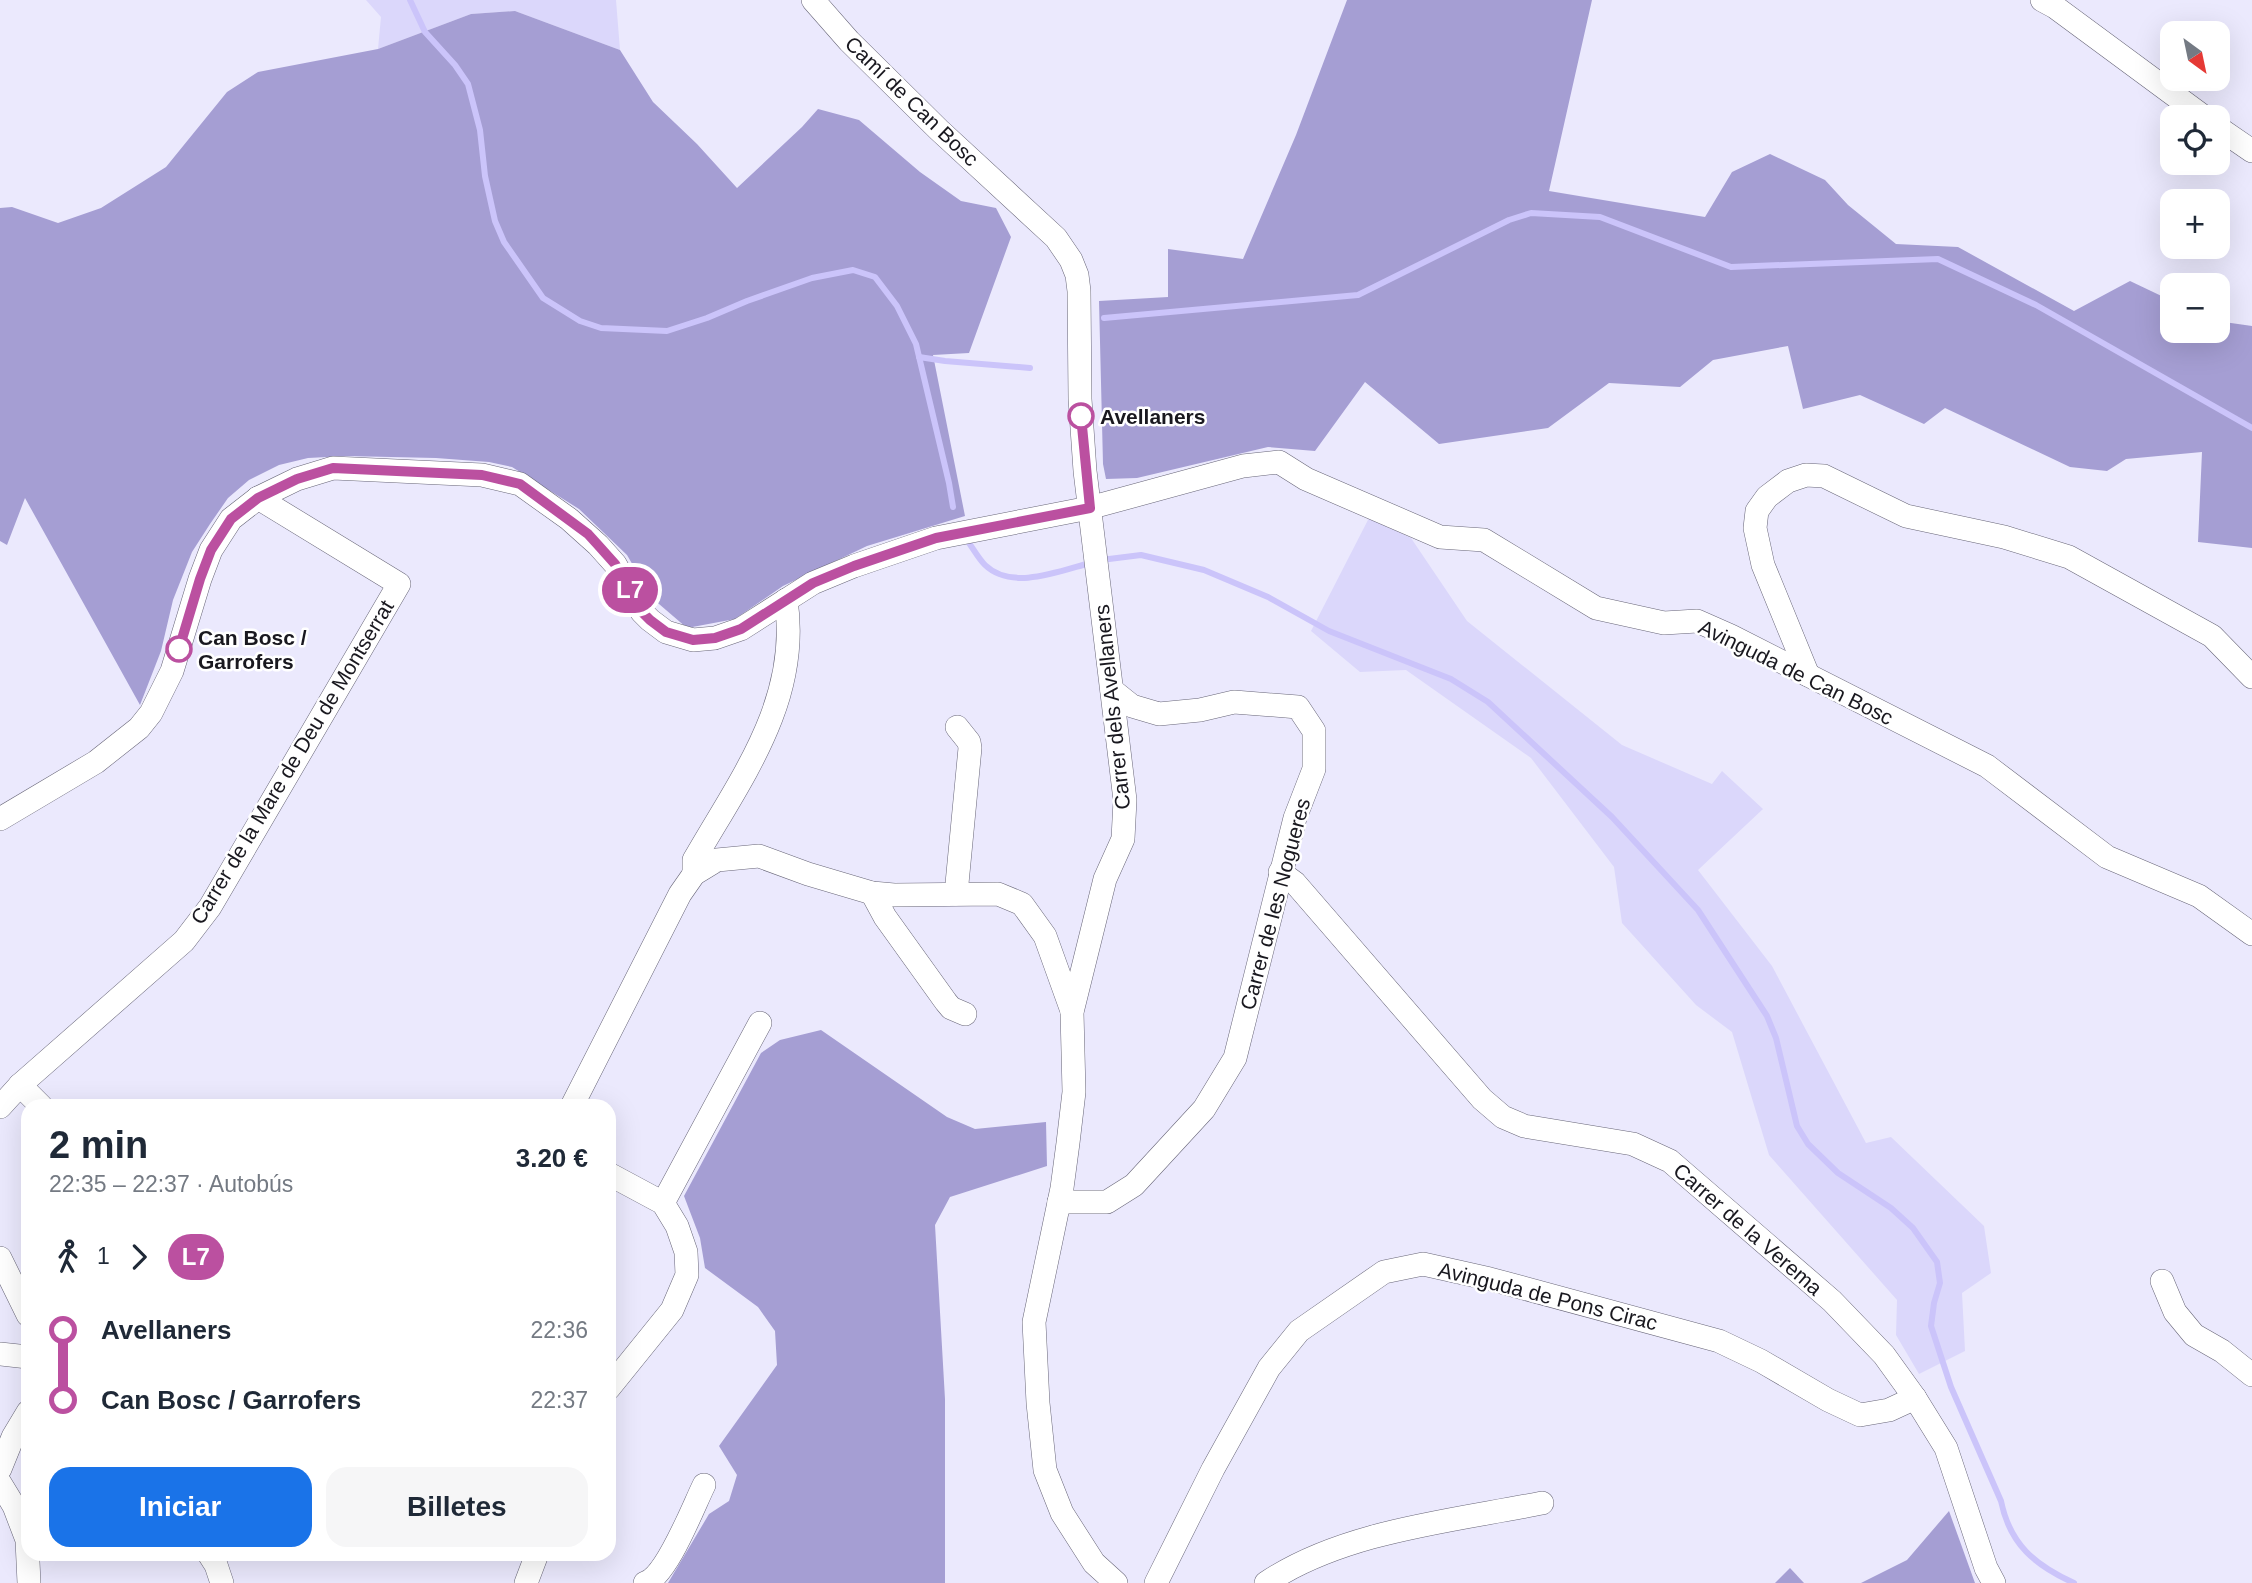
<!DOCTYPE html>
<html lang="es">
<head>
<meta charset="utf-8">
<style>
	:root { --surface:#fff; --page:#f6f6f7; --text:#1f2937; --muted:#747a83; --accent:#1a73e8 }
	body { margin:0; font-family:Arial,sans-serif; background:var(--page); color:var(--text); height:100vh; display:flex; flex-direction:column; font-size:26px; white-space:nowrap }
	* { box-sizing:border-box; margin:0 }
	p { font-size:23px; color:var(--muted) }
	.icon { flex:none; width:38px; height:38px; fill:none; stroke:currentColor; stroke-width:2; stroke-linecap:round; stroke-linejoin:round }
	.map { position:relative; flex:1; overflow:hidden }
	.sheet { position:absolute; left:21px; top:1099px; width:595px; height:462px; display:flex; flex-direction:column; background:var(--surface); border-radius:21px; box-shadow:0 7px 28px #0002 }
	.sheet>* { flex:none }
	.badge { padding:0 14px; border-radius:23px; font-size:24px; line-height:46px }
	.needle { width:46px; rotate:147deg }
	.controls { position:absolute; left:2160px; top:21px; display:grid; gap:14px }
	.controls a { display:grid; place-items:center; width:70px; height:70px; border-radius:14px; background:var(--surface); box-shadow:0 7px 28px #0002; font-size:35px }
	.map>.badge { position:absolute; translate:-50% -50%; box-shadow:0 0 0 4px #fff }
	.legs { display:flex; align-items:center; gap:10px; height:77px; padding:0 28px; font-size:23px }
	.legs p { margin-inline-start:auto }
	.summary { display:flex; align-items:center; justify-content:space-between; height:119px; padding:0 28px }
	h1 { font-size:38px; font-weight:600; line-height:52px }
	.cta { display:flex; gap:14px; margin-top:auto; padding:14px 28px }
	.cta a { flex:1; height:80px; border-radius:21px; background:var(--accent); color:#fff; font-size:28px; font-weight:600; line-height:80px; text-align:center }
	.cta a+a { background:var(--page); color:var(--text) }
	ul { padding:0 28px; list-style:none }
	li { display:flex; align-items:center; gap:24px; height:70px; font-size:26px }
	li i { display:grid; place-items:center; width:10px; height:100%; margin:0 9px; background:currentColor }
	li i::after { content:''; width:18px; height:18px; margin:-9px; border:5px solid; border-radius:50%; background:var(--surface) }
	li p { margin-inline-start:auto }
	li:first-child i { background:linear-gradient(#0000 50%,currentColor 0) }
	li:last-child i { background:linear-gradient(currentColor 50%,#0000 0) }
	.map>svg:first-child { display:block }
	.green { fill:#dbd7fb }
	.forest { fill:#a59ed3 }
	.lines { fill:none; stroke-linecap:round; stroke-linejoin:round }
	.stream { stroke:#cbc4fa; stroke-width:6 }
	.street-casing { stroke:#686678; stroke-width:24 }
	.street { stroke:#fff; stroke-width:23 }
	.line-1-casing { stroke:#fff; stroke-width:16 }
	.line-1 { stroke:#bb50a0; stroke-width:10 }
	.stop-1-dot { fill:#fff; stroke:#bb50a0; stroke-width:3.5 }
	.labels { text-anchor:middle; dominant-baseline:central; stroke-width:5; stroke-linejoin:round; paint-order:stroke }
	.street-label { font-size:21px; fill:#19181f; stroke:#fff }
	.stop-label { font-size:21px; font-weight:bold; fill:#19181f; stroke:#fff; text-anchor:start }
</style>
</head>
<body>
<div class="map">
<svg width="2252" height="1583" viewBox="0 0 2252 1583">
	<rect width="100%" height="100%" fill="#ebe9fd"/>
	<g class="green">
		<polygon points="366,0 616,0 620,50 515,11 471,14 378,49 381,17"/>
		<polygon points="1369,518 1411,538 1467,621 1622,745 1712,784 1722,771 1763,809 1698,870 1772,966 1866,1143 1891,1137 1984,1226 1991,1273 1962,1293 1965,1351 1919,1374 1896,1335 1897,1300 1769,1155 1732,1032 1696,1005 1622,923 1614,867 1531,758 1406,670 1360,672 1311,631"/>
	</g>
	<g class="forest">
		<polygon points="1347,0 1592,0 1549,191 1705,217 1732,172 1770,154 1825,180 1848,205 1896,244 1958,247 2074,311 2130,281 2172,301 2172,331 2217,331 2217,321 2252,326 2252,548 2198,542 2202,452 2126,459 2107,471 2070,467 1945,408 1924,424 1860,395 1803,409 1788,346 1713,360 1680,387 1609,383 1548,428 1439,444 1365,382 1315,451 1268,447 1137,478 1106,479 1103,464 1099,301 1168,297 1168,249 1243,259 1296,135"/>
		<polygon points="515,11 620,50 653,102 697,144 737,188 802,127 818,109 859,120 920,172 961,201 996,208 1011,237 969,353 933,355 965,516 867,546 783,586 735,619 687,628 652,598 627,555 579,509 512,467 489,462 436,458 346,456 308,458 279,465 249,480 228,498 210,524 192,552 173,600 161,651 140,705 25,498 7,545 0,541 0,208 12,207 58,223 101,208 166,167 227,92 258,72 378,49 471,14"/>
		<polygon points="821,1030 947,1117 975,1129 1046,1122 1047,1166 950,1197 935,1225 945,1399 945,1583 668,1583 709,1514 729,1501 737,1475 719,1446 777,1365 775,1331 758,1307 705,1268 700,1238 684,1196 761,1053 780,1040"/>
		<polygon points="1949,1511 1975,1583 1861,1583 1907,1560"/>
		<polygon points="1790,1568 1804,1583 1775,1583"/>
	</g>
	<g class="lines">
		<g class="stream">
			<polyline points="410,0 425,32 455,65 468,84 480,130 485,176 495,221 504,242 543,298 580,321 601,328 667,331 707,318 747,301 812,278 853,270 875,277 897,306 916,344 949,483 953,507"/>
			<polyline points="1104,318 1358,295 1509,220 1531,213 1600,217 1731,267 1938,259 2036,305 2252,428"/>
			<polyline points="919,357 945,361 1030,368"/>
			<path d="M969,543C974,550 979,559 985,565C1012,591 1060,571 1090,563"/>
			<path d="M1101,560L1141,555L1204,570L1268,597L1329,631L1451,679L1488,702L1612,817L1698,910L1767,1016L1776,1038L1797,1126L1808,1144L1838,1173L1891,1208L1913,1228L1937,1262L1940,1283L1934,1303L1931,1326L1951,1387L2001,1501C2010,1545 2035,1565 2074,1583"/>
		</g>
		<g class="street-casing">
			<g id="street">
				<polyline points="813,0 849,41 939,130 1056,238 1071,260 1077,275 1079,291 1080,399 1085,471 1125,800 1123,839 1105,879 1072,1012 1074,1092 1068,1143 1062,1188 1034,1322 1038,1403 1045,1470 1062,1513 1094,1563 1116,1583"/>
				<polyline points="2042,0 2055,7 2204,117"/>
				<polyline points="2217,127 2252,151"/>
				<polyline points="1808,675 1763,565 1755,528 1757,511 1767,497 1788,481 1806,475 1824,476 1906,516 2004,537 2069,557 2212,636 2252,677"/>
				<polyline points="0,819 96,762 139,728 151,713 172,671 200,579 211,550 231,519 258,498 297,479 333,468 482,475 520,484 569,519 598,545 615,564 642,612 650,620 666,632 693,640 715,638 741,629 813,583 854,566 936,538 1089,508 1243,466 1279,462 1306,479 1440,537 1484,540 1596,608 1664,623 1697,621 1731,636 1987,766 2107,857 2199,896 2252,934"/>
				<polyline points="1280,872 1295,883 1482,1099 1503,1117 1524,1126 1633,1144 1670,1161 1832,1301 1884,1355 1915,1398 1946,1448 1986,1568 1994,1583"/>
				<path d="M694,874V860C741,778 801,700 786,600"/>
				<polyline points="872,893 885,917 946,1002 951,1008 965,1014"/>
				<polyline points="956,894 970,748 969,742 957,727"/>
				<polyline points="20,1085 41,1106"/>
				<polyline points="572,1106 680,894 694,874 717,860 759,856 808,874 872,893 894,895 998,894 1022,904 1045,936 1072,1011"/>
				<polyline points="0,1107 20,1085 184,941 210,907 399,584 258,498"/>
				<polyline points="609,1174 663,1203 677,1226 686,1252 687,1275 672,1310 609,1388"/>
				<polyline points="1059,1202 1107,1202 1134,1185 1204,1109 1235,1058 1295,818 1314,769 1314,731 1298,707 1234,702 1200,710 1159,714 1132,706 1112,690"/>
				<polyline points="663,1203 760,1023"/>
				<polyline points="0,1258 28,1315"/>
				<polyline points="2162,1281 2175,1312 2194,1335 2222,1351 2252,1375"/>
				<polyline points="0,1354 28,1357"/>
				<polyline points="0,1469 13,1437 28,1412"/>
				<polyline points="0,1483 14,1506 27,1540 29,1583"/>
				<polyline points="209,1554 216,1565 222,1583"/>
				<polyline points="526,1583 537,1554"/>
				<path d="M645,1583C667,1576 693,1507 704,1485"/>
				<polyline points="1156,1583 1213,1469 1269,1368 1299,1331 1384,1272 1423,1264 1490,1279 1719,1341 1761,1361 1828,1400 1860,1415 1889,1410 1915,1398"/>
				<path d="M1266,1583C1343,1531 1452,1521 1542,1503"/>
			</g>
		</g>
		<use href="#street" class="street"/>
	</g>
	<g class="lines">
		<g class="line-1-casing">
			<polyline id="line-1" points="179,649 200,579 211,550 231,519 258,498 297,479 333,468 482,475 520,484 588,534 598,545 615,564 642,612 650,620 666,632 693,640 715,638 741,629 813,583 854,566 936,538 1090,508 1081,416"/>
		</g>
		<use href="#line-1" class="line-1"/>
	</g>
	<g class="stop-1-dot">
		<circle cx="1081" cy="416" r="12"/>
		<circle cx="179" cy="649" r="12"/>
	</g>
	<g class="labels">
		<g class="street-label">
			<text transform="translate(912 101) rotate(44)">Camí de Can Bosc</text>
			<text transform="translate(1796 672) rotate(26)">Avinguda de Can Bosc</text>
			<text transform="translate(1112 707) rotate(-96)">Carrer dels Avellaners</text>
			<text transform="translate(292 762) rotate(-59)">Carrer de la Mare de Deu de Montserrat</text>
			<text transform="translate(1275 904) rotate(-75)">Carrer de les Nogueres</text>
			<text transform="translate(1748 1229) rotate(41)">Carrer de la Verema</text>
			<text transform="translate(1548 1296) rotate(14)">Avinguda de Pons Cirac</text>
		</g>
		<g class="stop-label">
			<text x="1100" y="416">Avellaners</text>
			<text x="198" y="637">Can Bosc /<tspan x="198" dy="24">Garrofers</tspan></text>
		</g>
	</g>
</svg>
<div class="controls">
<a><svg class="needle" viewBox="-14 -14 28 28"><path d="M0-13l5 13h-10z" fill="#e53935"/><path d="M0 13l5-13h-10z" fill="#747a83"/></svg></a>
<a><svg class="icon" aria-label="locate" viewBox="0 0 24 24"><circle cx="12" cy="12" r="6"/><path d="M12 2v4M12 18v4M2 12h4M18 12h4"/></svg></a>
<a>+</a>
<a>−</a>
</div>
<b class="badge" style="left:630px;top:590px;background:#bb50a0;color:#fff">L7</b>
<section class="sheet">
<div class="summary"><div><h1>2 min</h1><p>22:35 – 22:37 · Autobús</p></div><b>3.20 €</b></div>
<div class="legs"><svg class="icon" aria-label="walk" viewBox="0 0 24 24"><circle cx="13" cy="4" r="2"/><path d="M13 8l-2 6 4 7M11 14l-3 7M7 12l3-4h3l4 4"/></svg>1<svg class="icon" aria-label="forward" viewBox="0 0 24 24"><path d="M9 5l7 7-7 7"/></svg><b class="badge" style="background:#bb50a0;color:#fff">L7</b></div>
<ul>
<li><i style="color:#bb50a0"></i><b>Avellaners</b><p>22:36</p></li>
<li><i style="color:#bb50a0"></i><b>Can Bosc / Garrofers</b><p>22:37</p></li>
</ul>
<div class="cta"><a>Iniciar</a><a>Billetes</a></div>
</section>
</div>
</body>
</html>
